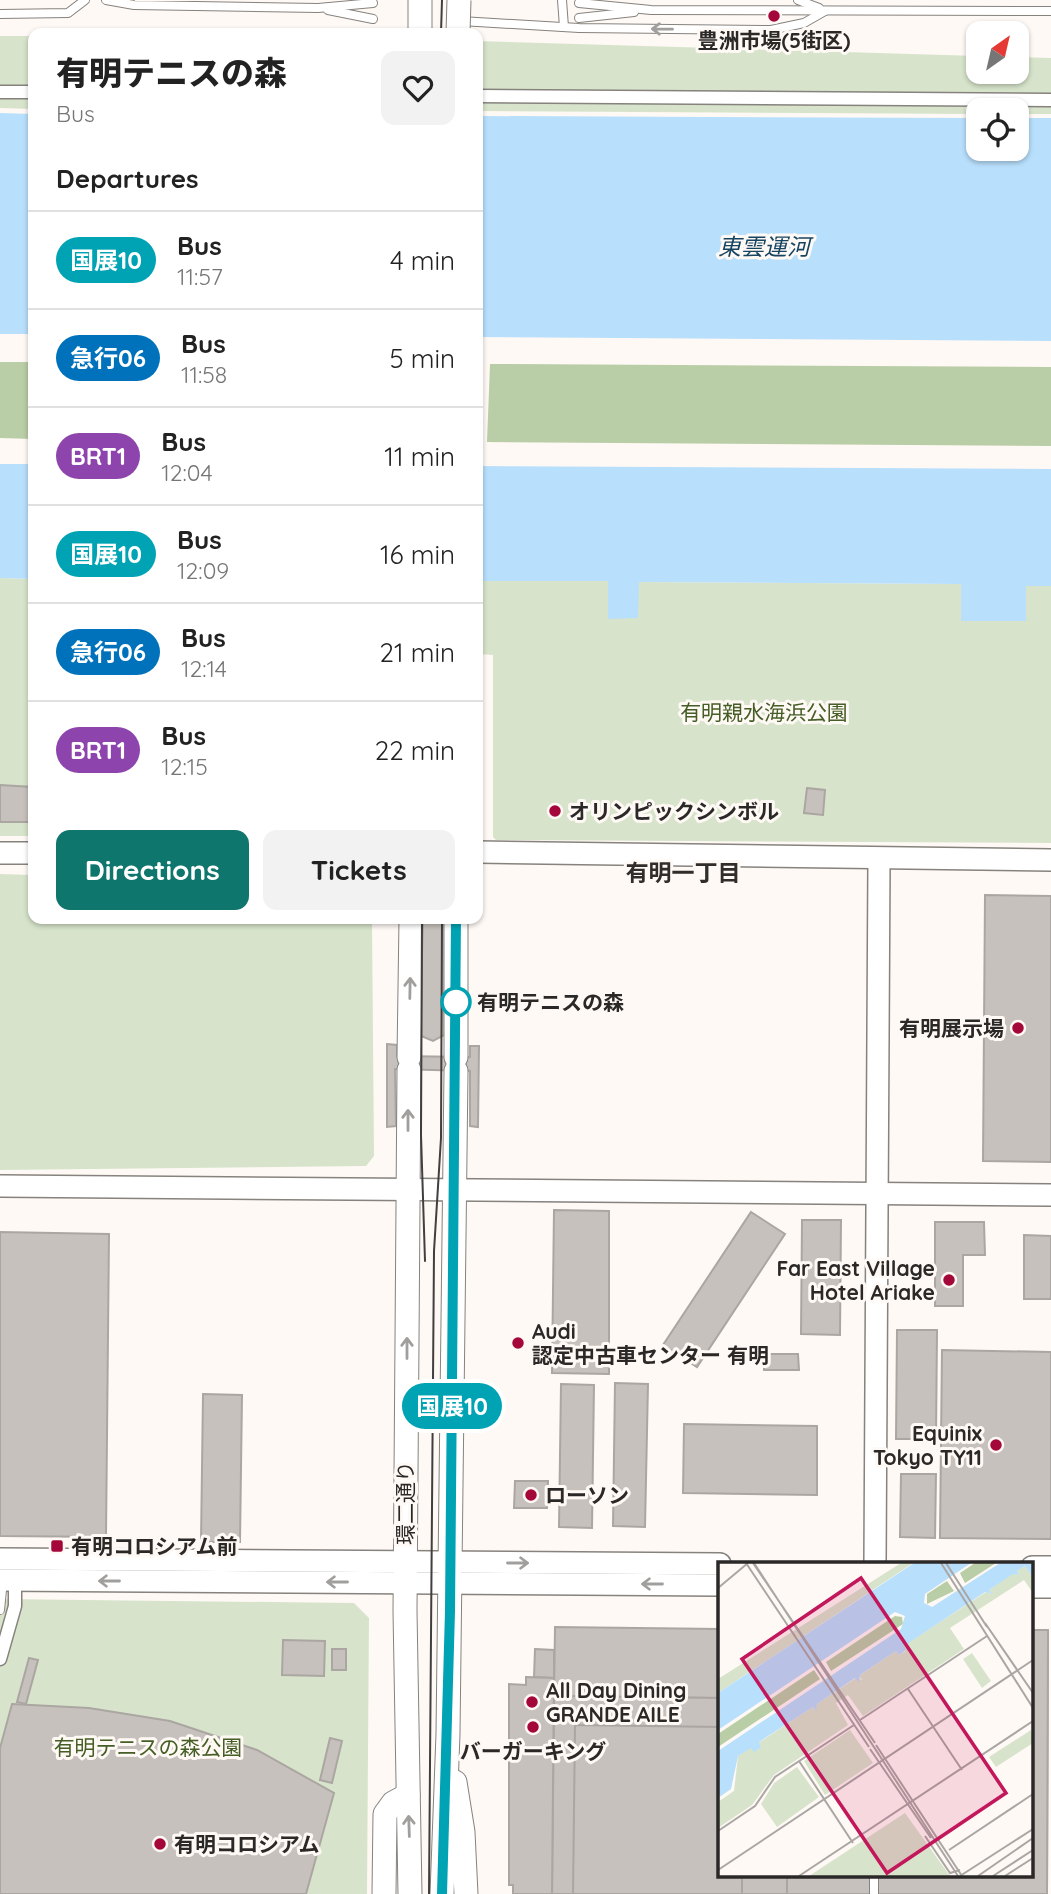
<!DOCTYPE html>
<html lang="en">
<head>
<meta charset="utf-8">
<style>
	:root { --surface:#fff; --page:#f2f2f2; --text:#222; --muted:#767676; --line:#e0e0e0; --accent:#0f766e }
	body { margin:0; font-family:Quicksand,"Noto Sans JP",sans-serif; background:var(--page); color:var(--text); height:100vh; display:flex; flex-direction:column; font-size:26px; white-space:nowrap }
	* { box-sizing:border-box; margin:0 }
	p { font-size:23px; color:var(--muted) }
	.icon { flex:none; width:38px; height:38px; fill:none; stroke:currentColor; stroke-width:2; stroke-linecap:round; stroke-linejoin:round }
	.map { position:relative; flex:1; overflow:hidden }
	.sheet { position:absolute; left:28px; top:28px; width:455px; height:896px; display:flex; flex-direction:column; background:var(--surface); border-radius:14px; box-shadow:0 2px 5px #0004 }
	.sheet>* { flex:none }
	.badge { padding:0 14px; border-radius:23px; font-size:24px; line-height:46px }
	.needle { width:46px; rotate:34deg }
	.tools { position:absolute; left:966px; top:21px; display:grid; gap:14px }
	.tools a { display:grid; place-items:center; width:63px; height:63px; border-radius:14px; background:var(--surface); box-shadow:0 2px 5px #0004; font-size:35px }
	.map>.badge { position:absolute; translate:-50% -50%; box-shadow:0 0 0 4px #fff }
	h2 { padding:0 28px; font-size:26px; line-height:63px }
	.round { display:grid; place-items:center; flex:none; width:74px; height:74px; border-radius:14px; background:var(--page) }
	.headline { display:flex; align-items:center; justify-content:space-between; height:119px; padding:0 28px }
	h1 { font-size:33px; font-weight:800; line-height:52px }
	.action { display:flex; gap:14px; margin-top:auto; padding:14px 28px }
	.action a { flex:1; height:80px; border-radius:14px; background:var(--accent); color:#fff; font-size:28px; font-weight:800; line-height:80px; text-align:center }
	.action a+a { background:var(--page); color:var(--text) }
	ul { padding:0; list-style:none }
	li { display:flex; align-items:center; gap:21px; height:98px; padding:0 28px; border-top:2px solid var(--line) }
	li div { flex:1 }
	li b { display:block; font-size:26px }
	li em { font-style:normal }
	li .badge { min-width:77px; font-weight:700; text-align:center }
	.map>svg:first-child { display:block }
	.green { fill:#d7e4cb }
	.forest { fill:#b9cda6 }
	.water { fill:#b8dffc }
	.pier { fill:#fff9f5 }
	.building { fill:#c6c1bc; stroke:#aba6a2; stroke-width:2 }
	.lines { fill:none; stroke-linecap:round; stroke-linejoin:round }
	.service-casing { stroke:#86827d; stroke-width:10 }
	.pedestrian-casing { stroke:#86827d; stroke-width:15 }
	.tertiary-casing { stroke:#86827d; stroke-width:24 }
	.secondary-casing { stroke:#86827d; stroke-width:25 }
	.service { stroke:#fff; stroke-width:8 }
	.pedestrian { stroke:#fff; stroke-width:12 }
	.tertiary { stroke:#fff; stroke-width:21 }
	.secondary { stroke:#fff; stroke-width:23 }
	.tram { stroke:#413e3d; stroke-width:2 }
	.secondary-bridge-casing { stroke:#86827d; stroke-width:25; stroke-linecap:butt }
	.secondary-bridge { stroke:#fff; stroke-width:23 }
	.oneway { stroke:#a09f9e }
	.line-casing { stroke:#fff; stroke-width:16 }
	.line { stroke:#00a3b4; stroke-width:10 }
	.poi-dot { fill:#a4083b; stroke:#fff9f5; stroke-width:2.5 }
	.stop-dot { fill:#fff; stroke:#00a3b4; stroke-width:3.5 }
	.labels { text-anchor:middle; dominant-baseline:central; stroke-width:6; stroke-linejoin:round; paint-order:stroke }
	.poi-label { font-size:21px; font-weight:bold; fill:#2b2928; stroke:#fff9f5; text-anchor:start }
	.park-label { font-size:21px; fill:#455e26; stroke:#fff9f5 }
	.stop-label { font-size:21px; font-weight:bold; fill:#2b2928; stroke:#fff9f5; text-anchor:start }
	.street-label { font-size:21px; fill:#2b2928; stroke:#fff9f5 }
	.water-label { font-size:23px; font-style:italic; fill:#164461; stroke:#fff9f5 }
	.neighbourhood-label { font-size:23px; font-weight:bold; fill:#312d2a; stroke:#fff9f5 }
	.inset-road { fill:none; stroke:#aaa6a3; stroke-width:2 }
	.view { fill:#c2185b; fill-opacity:0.15; stroke:#c2185b; stroke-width:3.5 }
	.inset-edge { fill:none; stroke:#2b2928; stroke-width:3.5 }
</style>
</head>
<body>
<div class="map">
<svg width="1051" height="1894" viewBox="0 0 1051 1894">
	<rect width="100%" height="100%" fill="#fff9f5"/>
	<g class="green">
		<polygon points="0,36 33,36 33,109 0,108"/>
		<polygon points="478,41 978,56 978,72 1017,72 1017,57 1051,58 1051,114 1017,114 1017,110 978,110 978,114 478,111"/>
		<polygon points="0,578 33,579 33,836 0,836"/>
		<polygon points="478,581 609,581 608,618 638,582 962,584 961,621 1026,621 1026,585 1051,586 1051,843 496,840 493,837 493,655 478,654"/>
		<polygon points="0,874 33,875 33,919 372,919 374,1156 366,1166 0,1170"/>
		<polygon points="0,1599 354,1603 369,1618 367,1894 0,1894"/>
	</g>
	<g class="forest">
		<polygon points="0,362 33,362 33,439 0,438"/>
		<polygon points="490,364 1051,367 1051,446 487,442"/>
	</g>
	<g class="water">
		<polygon points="0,113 33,114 33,334 0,334"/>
		<polygon points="478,116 978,118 978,149 1017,149 1017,118 1051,118 1051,341 478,337"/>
		<polygon points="0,464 33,464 33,579 0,578"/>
		<polygon points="478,466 1051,469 1051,586 1026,586 1026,621 961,621 961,584 639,582 638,618 608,619 608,581 478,581"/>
	</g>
	<polygon class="pier" points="478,112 481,112 479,341 478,341"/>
	<g class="building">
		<polygon points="0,785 33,787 33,822 0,822"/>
		<polygon points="807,788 825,790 823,815 804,813"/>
		<polygon points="985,895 1051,896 1051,1162 983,1161"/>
		<polygon points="415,919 452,919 450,1032 433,1041 414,1033"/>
		<polygon points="387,1044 397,1045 397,1056 470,1057 470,1046 479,1046 478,1127 470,1126 470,1071 395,1069 396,1126 387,1127"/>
		<polygon points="554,1210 609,1211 609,1374 552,1373"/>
		<polygon points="751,1212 785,1234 697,1367 663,1345"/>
		<polygon points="802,1220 841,1220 840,1335 801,1334"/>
		<polygon points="935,1222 984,1222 985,1255 963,1255 963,1306 935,1306"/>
		<polygon points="0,1232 109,1234 106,1537 0,1536"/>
		<polygon points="1024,1235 1051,1236 1051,1299 1024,1299"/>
		<polygon points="897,1330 937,1330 936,1439 896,1439"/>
		<polygon points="942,1350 1051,1352 1051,1539 940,1538"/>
		<polygon points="764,1354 798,1354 799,1370 764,1370"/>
		<polygon points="615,1383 648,1384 645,1527 613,1526"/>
		<polygon points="561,1384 594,1385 592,1528 559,1527"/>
		<polygon points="203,1394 242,1395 240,1542 201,1542"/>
		<polygon points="684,1424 817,1426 817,1495 683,1493"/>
		<polygon points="901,1474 936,1474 935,1538 900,1537"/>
		<polygon points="515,1481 548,1481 547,1508 514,1508"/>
		<polygon points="555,1627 720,1629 720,1698 554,1696"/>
		<polygon points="1032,1630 1048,1630 1047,1894 552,1894 554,1696 720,1698 720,1875 1032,1875"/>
		<polygon points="1032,1630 1048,1630 1047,1894 787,1894 787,1875 1032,1875"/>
		<polygon points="283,1640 325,1641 324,1676 282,1675"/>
		<rect x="332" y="1649" width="14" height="21"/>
		<polygon points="535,1649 554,1650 554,1678 534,1677"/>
		<polygon points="29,1658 38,1660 26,1704 17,1702"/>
		<polygon points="526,1677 554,1678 552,1894 513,1894 513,1885 509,1885 509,1684 526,1685"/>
		<polygon points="12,1704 89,1708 170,1721 257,1750 334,1793 306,1894 0,1894 0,1748"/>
		<polygon points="575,1725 720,1727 720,1875 742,1875 742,1894 573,1894"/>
		<polygon points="330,1738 342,1741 332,1783 320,1780"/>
	</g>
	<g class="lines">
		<g class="service-casing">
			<g id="service">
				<polyline points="106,0 134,5 318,8 373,3"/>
				<polyline points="562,0 564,27"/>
				<polyline points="798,0 819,8"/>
				<polyline points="579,3 651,10 1051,11"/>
				<polyline points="328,10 373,19"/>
				<polyline points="0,14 68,13 85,0"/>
				<polyline points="579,18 634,12"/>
				<polyline points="461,21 579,28 771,30 804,23 825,11"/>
				<polyline points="0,1610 3,1580"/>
				<polyline points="874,1894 874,1875"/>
			</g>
		</g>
		<g class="pedestrian-casing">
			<g id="pedestrian">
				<polyline points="0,92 33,92"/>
				<polyline points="478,96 1051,100"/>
				<polyline points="0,1659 15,1606 15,1588"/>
			</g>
		</g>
		<g class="tertiary-casing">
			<g id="tertiary">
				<polyline points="478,852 1051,860"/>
				<polyline points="0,853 33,853"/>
				<polyline points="0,1186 1051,1195"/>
				<polyline points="0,1559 720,1564"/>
				<polyline points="875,1563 879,860"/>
				<polyline points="1032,1567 1051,1567"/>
				<polyline points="0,1580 720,1585"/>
				<polyline points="1032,1587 1051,1587"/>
			</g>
		</g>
		<g class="secondary-casing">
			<g id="secondary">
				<polyline points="409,1057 411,919"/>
				<polyline points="456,1057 456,919"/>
				<polyline points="409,1070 405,1611 410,1894"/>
				<polyline points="455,1782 463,1832 466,1894"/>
				<polyline points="384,1894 385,1814 393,1803 408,1795"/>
				<polyline points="442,1894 448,1734 456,1071"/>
			</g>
		</g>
		<use href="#service" class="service"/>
		<use href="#pedestrian" class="pedestrian"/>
		<use href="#tertiary" class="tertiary"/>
		<use href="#secondary" class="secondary"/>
		<g class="tram">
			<polyline points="441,33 442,0"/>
			<polyline points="422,919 421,1135 425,1261"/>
			<polyline points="429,1894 434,1251 441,1138 442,919"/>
		</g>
		<g class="secondary-bridge-casing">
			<g id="secondary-bridge">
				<polyline points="420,0 420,33"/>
				<polyline points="458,33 459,0"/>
			</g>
		</g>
		<use href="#secondary-bridge" class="secondary-bridge"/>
	</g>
	<defs><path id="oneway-shaft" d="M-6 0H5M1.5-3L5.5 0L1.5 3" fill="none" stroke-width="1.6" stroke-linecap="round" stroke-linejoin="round" transform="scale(1.75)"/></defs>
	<g class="oneway">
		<use href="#oneway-shaft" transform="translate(662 29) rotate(-179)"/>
		<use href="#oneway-shaft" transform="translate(410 988) rotate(-89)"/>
		<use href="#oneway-shaft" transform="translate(408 1120) rotate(-90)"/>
		<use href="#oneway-shaft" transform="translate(407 1348) rotate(-90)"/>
		<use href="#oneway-shaft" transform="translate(518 1563)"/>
		<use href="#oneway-shaft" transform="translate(109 1581) rotate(-180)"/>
		<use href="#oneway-shaft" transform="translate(337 1582) rotate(-180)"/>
		<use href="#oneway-shaft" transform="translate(652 1584) rotate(-180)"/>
		<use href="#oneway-shaft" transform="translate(409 1826) rotate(-92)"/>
	</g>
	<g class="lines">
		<g class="line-casing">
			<polyline id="line" points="442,1894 450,1611 456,919"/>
		</g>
		<use href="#line" class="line"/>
	</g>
	<g class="poi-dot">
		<circle cx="774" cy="16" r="7"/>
		<circle cx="555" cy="811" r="7"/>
		<circle cx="1018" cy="1028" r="7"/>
		<circle cx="949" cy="1280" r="7"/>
		<circle cx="518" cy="1343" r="7"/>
		<circle cx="996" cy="1445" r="7"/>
		<circle cx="531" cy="1495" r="7"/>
		<rect x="50" y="1539" width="14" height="14" rx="3.5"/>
		<circle cx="532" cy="1702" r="7"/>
		<circle cx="533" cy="1727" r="7"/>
		<circle cx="160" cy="1844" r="7"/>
	</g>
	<circle class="stop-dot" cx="456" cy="1002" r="14"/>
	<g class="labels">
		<g class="poi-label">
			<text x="774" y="40" text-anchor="middle">豊洲市場(5街区)</text>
			<text x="569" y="811">オリンピックシンボル</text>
			<text x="1004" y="1028" text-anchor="end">有明展示場</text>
			<text x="935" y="1268" text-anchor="end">Far East Village<tspan x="935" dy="24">Hotel Ariake</tspan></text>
			<text x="532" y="1331">Audi<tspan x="532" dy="24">認定中古車センター 有明</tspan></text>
			<text x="982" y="1433" text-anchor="end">Equinix<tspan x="982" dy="24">Tokyo TY11</tspan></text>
			<text x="545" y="1495">ローソン</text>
			<text x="71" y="1546">有明コロシアム前</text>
			<text x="546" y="1690">All Day Dining<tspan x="546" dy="24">GRANDE AILE</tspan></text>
			<text x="533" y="1751" text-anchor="middle">バーガーキング</text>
			<text x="174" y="1844">有明コロシアム</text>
		</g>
		<g class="park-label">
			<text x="764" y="712">有明親水海浜公園</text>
			<text x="148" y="1747">有明テニスの森公園</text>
		</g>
		<g class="stop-label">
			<text x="477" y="1002">有明テニスの森</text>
		</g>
		<g class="street-label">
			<text transform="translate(405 1503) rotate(-90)">環二通り</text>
		</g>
		<g class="water-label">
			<text x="764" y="246">東雲運河</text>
		</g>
		<g class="neighbourhood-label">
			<text x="683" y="872">有明一丁目</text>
		</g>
	</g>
	<g transform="translate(718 1562)">
		<rect width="315" height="315" fill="#fff9f5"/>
		<path d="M183,1H195L0,131V117ZM307,4L315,16V31L306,18L232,66L246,87L145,154L130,133L118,141L130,163L56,213L34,243L0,266V240L16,229L20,194L33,185L36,189L40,181L95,145L97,148L99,142L138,116L144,118L141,114L178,89L181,93L188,89L185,84L268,30L273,32L271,28L295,11L301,13L299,9ZM254,91L273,119L264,126L245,97ZM132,168L155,201L107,233L86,199ZM313,168L315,181L278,205L271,195ZM79,205L101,235L59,265L43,242L56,221ZM187,251L232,314H91Z" fill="#d7e4cb"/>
		<path d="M257,1H278L247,21L242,11ZM229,19L236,29L209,42V32ZM177,54L184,55L185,62L113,109L108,100ZM96,108L102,117L0,185V172Z" fill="#b9cda6"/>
		<path d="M196,1H253L207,32L206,41L214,45L282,1H315V16L307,4L299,9L301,13L295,12L271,28L274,32L267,30L186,84L188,88L181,93L178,89L142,113L141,120L137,116L99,142L98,149L95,145L41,180L43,185L36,190L33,186L20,194L13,227L0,236V189L183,67L187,54L177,50L0,168V131Z" fill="#b8dffc"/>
		<path class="inset-road" d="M28,1L151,185M35,1L157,181M36,1L240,314M223,1L315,146M228,1L269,65M0,26L30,1M267,61L315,131M190,127L244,208M142,158L269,74M158,183L244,314M152,187L213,276M81,199L135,281M0,269L37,244L57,215L136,163M207,274L232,311L242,308M231,288L315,232M0,308L315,98M81,314L315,159M242,314L315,267M260,314L315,276M275,314L315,288M287,314L315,296"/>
		<path class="view" d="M143,16L288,231L169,311L24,97Z"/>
		<rect width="315" height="315" class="inset-edge"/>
	</g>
</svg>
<div class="tools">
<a><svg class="needle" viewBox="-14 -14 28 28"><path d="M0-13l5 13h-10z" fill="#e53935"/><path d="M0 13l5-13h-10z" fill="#767676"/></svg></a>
<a><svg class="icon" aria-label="locate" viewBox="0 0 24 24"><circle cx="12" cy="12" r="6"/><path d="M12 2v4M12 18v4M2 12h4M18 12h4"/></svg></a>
</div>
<b class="badge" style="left:452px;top:1406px;background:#00a3b4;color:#fff">国展10</b>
<section class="sheet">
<div class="headline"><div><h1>有明テニスの森</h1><p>Bus</p></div><a class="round"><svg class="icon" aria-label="heart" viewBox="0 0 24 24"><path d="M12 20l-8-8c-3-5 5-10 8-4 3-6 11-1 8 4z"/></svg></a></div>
<h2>Departures</h2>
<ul>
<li><span class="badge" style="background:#00a3b4;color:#fff">国展10</span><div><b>Bus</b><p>11:57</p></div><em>4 min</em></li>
<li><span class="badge" style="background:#0072bc;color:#fff">急行06</span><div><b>Bus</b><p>11:58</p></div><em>5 min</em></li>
<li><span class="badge" style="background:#8e44ad;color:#fff">BRT1</span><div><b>Bus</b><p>12:04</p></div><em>11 min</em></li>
<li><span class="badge" style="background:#00a3b4;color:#fff">国展10</span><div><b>Bus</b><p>12:09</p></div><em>16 min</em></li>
<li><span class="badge" style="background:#0072bc;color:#fff">急行06</span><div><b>Bus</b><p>12:14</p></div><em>21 min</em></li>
<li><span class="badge" style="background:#8e44ad;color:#fff">BRT1</span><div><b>Bus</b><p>12:15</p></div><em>22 min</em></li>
</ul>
<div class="action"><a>Directions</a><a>Tickets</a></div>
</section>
</div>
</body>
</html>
